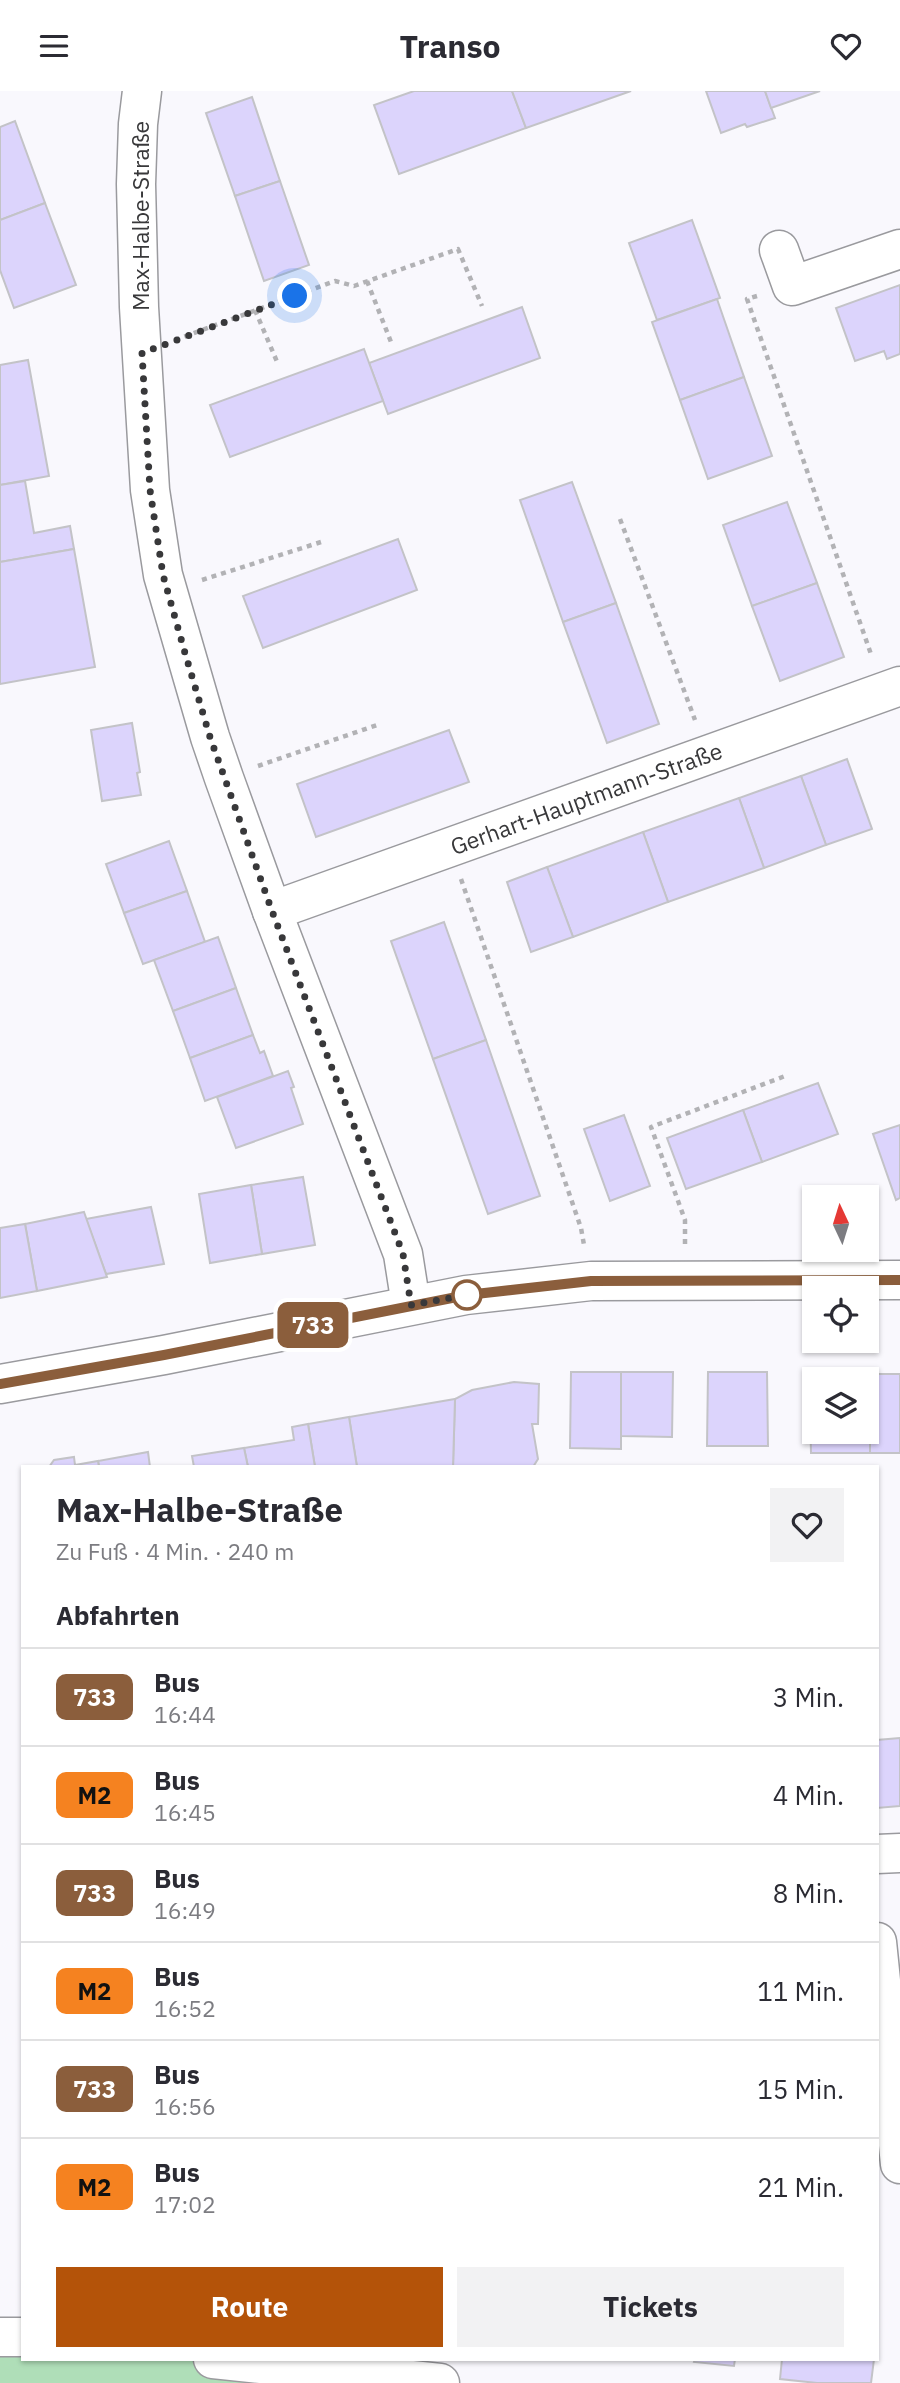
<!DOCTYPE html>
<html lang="de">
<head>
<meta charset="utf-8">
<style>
	:root { --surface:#fff; --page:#f2f2f3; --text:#2b2b33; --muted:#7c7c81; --line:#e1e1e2; --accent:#b45309 }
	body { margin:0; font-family:"IBM Plex Sans",sans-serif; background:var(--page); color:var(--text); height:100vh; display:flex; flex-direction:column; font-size:26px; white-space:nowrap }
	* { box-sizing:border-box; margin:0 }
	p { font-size:23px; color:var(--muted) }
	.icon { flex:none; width:38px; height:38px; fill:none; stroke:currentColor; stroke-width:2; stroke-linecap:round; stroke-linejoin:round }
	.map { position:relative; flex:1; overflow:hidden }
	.panel { position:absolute; left:21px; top:1374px; width:858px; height:896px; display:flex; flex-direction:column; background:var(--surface); border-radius:0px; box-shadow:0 2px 5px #0004 }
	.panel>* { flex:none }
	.badge { padding:0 14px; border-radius:10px; font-size:24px; line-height:46px }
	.needle { width:46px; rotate:356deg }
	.tools { position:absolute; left:802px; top:1094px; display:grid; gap:14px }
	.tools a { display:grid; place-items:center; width:77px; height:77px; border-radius:0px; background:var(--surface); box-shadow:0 2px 5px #0004; font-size:35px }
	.you { position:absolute; width:35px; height:35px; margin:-18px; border:5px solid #fff; border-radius:50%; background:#1a73e8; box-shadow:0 0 0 10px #1a73e833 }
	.map>.badge { position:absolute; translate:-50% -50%; box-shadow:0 0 0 4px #fff }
	h2 { padding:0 35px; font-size:26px; line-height:63px }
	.round { display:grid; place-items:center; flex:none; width:74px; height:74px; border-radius:0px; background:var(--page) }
	.headline { display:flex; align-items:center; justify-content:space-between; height:119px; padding:0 35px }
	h1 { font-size:33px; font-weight:700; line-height:52px }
	.cta { display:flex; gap:14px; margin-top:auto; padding:14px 35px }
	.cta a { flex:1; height:80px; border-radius:0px; background:var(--accent); color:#fff; font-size:28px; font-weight:700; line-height:80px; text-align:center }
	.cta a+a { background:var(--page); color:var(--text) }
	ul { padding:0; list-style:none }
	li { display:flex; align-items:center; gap:21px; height:98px; padding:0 35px; border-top:2px solid var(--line) }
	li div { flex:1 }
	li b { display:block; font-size:26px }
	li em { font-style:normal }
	li .badge { min-width:77px; font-weight:700; text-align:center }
	header { display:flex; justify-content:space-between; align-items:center; height:91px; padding:0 35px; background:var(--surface); font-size:32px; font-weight:700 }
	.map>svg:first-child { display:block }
	.green { fill:#afdeb8 }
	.building { fill:#dcd4fc; stroke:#c3c3c7; stroke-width:2; fill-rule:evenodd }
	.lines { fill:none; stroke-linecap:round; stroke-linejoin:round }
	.street-casing { stroke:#9a9a9e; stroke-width:41 }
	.secondary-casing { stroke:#9a9a9e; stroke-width:41 }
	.path { stroke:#b2b2b5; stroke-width:4.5; stroke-dasharray:5 5; stroke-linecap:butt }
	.street { stroke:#fff; stroke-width:38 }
	.secondary { stroke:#fff; stroke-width:38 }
	.line-casing { stroke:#fff; stroke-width:16 }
	.line { stroke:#8b5e3c; stroke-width:10 }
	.walk { stroke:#38383a; stroke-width:7; stroke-dasharray:0 12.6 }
	.stop-dot { fill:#fff; stroke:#8b5e3c; stroke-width:3.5 }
	.labels { text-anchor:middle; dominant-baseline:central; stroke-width:6; stroke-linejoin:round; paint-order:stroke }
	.street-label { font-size:23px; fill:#38383a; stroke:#fff }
</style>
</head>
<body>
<header><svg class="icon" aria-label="menu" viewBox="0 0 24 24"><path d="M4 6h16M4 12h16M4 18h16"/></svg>Transo<svg class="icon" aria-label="heart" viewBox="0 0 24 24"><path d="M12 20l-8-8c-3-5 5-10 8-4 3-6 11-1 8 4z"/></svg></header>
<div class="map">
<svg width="900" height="2292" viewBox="0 0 900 2292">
	<rect width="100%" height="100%" fill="#f9f8fd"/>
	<polygon class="green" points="0,2250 23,2250 23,2268 195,2268 264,2292 0,2292"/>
	<g class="building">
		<polygon points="414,0 512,0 526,37 399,83 374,14"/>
		<polygon points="512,0 631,0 526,37"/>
		<polygon points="706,0 765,0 775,27 747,36 745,33 721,42"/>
		<polygon points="765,0 820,0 771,17"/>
		<polygon points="252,6 280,90 235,105 206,22"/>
		<polygon points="15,30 45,112 0,129 0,36"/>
		<polygon points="280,90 309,174 264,190 235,105"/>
		<polygon points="45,112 76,194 14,217 0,179 0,129"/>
		<polygon points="692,129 720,207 657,229 629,152"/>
		<polygon points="900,194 900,263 887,268 884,260 855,270 836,217"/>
		<polygon points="717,208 744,286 680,309 652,231"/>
		<polygon points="522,216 540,267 388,323 369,272"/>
		<polygon points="364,258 383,310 230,366 210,314"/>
		<polygon points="28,269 49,385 0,394 0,274"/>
		<polygon points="744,286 772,365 708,388 680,309"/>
		<polygon points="25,390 34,442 70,435 74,458 0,471 0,394"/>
		<polygon points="572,391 616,512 563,531 520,409"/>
		<polygon points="787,411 817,492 752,515 723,434"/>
		<polygon points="398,448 417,499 263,557 243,505"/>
		<polygon points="74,458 95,576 0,593 0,471"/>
		<polygon points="817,492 844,566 780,590 752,515"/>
		<polygon points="616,512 659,633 607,652 563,531"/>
		<polygon points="132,632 140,681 137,682 141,704 102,710 91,639"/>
		<polygon points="449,639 469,691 316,746 297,693"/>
		<polygon points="847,668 872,738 826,754 801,685"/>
		<polygon points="801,685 826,754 764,777 739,707"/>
		<polygon points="739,707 764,777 668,811 643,741"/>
		<polygon points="643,741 668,811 573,846 547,776"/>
		<polygon points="169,750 187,800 124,822 106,773"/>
		<polygon points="547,776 573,846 531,861 507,791"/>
		<polygon points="187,800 205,851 143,873 124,822"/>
		<polygon points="444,831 486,949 433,968 391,850"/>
		<polygon points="218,846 236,897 173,920 154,869"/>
		<polygon points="236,897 253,944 190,967 173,920"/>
		<polygon points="253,944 260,962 264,960 273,985 205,1010 190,967"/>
		<polygon points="486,949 540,1105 488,1123 433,968"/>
		<polygon points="288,980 294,996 291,997 303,1033 236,1057 217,1006"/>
		<polygon points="818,992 838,1043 762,1071 743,1019"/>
		<polygon points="743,1019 762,1071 686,1098 667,1047"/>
		<polygon points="624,1024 650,1095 610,1110 584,1038"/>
		<polygon points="900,1034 900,1107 896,1109 873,1043"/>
		<polygon points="303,1086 315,1154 262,1163 251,1094"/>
		<polygon points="251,1094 262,1163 210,1172 199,1103"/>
		<polygon points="151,1116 164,1173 106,1183 86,1128"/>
		<polygon points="84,1121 107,1186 37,1200 25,1133"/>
		<polygon points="25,1133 37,1200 0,1207 0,1137"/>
		<polygon points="571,1281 621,1281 621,1358 570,1357"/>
		<polygon points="621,1281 673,1281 672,1346 621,1345"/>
		<polygon points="708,1281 767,1281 768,1355 707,1355"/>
		<path d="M804,1283H870V1362H811L810,1320H804ZM814,1288H866V1340H814Z"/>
		<rect x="870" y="1283" width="30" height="79"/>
		<polygon points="514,1291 539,1293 538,1333 532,1333 538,1368 533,1376 453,1376 455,1308 472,1299"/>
		<polygon points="455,1308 453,1376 357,1376 349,1326"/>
		<polygon points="349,1326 357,1376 315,1376 308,1333"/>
		<polygon points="308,1333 315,1376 248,1376 244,1357 294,1349 292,1336"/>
		<polygon points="244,1357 248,1376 194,1376 192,1365"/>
		<polygon points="148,1361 150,1376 99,1376 98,1370"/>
		<polygon points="74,1366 75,1374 98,1370 99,1376 49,1376 54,1369"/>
		<polygon points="900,1647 900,1715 877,1717 877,1649"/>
		<polygon points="695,2268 735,2268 734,2275 694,2271"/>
		<polygon points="782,2268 874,2268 871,2292 817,2292 780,2288"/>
	</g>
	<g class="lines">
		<g class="street-casing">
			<g id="street">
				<polyline points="142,0 138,33 136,93 139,216 150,399 163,484 210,646 224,687 272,820 403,1163 411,1214"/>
				<polyline points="779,159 792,195 900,158"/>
				<polyline points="272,820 900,595"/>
				<polyline points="877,1763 900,1762"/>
				<polyline points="877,1851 900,2073"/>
				<polyline points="0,2246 23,2246"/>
				<polyline points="213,2268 440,2292"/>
			</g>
		</g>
		<g class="secondary-casing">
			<polyline id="secondary" points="0,1293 164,1264 466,1204 591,1190 900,1189"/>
		</g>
		<g class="path">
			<polyline points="367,190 391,251"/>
			<polyline points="757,205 747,208 872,566"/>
			<polyline points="255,219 278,273"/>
			<polyline points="175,249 335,190 354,195 458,158 482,215"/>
			<polyline points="620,428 695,629"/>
			<polyline points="202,489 321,451"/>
			<polyline points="258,675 377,634"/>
			<polyline points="461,788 581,1137 584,1154"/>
			<polyline points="685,1153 685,1129 651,1036 785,985"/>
		</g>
		<use href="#street" class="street"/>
		<use href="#secondary" class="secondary"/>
	</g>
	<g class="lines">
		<g class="line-casing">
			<polyline id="line" points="0,1293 164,1264 467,1204 591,1190 900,1189"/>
		</g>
		<use href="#line" class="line"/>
		<polyline class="walk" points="295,205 142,262 150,399 163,484 185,562 210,646 272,820 403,1163 411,1214 467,1204"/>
	</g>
	<circle class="stop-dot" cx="467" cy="1204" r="14"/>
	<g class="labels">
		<g class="street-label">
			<text transform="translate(140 125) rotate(-90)">Max-Halbe-Straße</text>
			<text transform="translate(586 707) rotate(-20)">Gerhart-Hauptmann-Straße</text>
		</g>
	</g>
</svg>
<div class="tools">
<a><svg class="needle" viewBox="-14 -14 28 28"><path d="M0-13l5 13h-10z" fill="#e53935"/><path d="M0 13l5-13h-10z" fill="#7c7c81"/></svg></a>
<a><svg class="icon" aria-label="locate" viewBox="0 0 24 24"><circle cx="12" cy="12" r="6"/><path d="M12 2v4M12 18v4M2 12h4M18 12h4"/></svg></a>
<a><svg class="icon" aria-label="layers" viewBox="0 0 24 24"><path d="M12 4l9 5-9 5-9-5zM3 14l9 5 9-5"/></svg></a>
</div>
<div class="you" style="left:295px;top:205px"></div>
<b class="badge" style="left:313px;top:1234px;background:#8b5e3c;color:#fff">733</b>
<section class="panel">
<div class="headline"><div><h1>Max-Halbe-Straße</h1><p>Zu Fuß · 4 Min. · 240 m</p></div><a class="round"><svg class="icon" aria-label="heart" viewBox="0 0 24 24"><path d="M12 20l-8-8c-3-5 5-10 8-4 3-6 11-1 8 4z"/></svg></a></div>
<h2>Abfahrten</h2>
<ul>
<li><span class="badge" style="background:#8b5e3c;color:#fff">733</span><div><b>Bus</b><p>16:44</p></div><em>3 Min.</em></li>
<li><span class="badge" style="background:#f58220;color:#111">M2</span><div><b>Bus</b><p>16:45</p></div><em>4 Min.</em></li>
<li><span class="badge" style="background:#8b5e3c;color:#fff">733</span><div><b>Bus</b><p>16:49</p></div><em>8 Min.</em></li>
<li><span class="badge" style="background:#f58220;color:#111">M2</span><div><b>Bus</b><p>16:52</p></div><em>11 Min.</em></li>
<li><span class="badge" style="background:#8b5e3c;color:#fff">733</span><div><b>Bus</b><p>16:56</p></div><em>15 Min.</em></li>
<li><span class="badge" style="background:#f58220;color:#111">M2</span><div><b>Bus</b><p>17:02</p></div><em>21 Min.</em></li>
</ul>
<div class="cta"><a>Route</a><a>Tickets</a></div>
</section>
</div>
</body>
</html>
